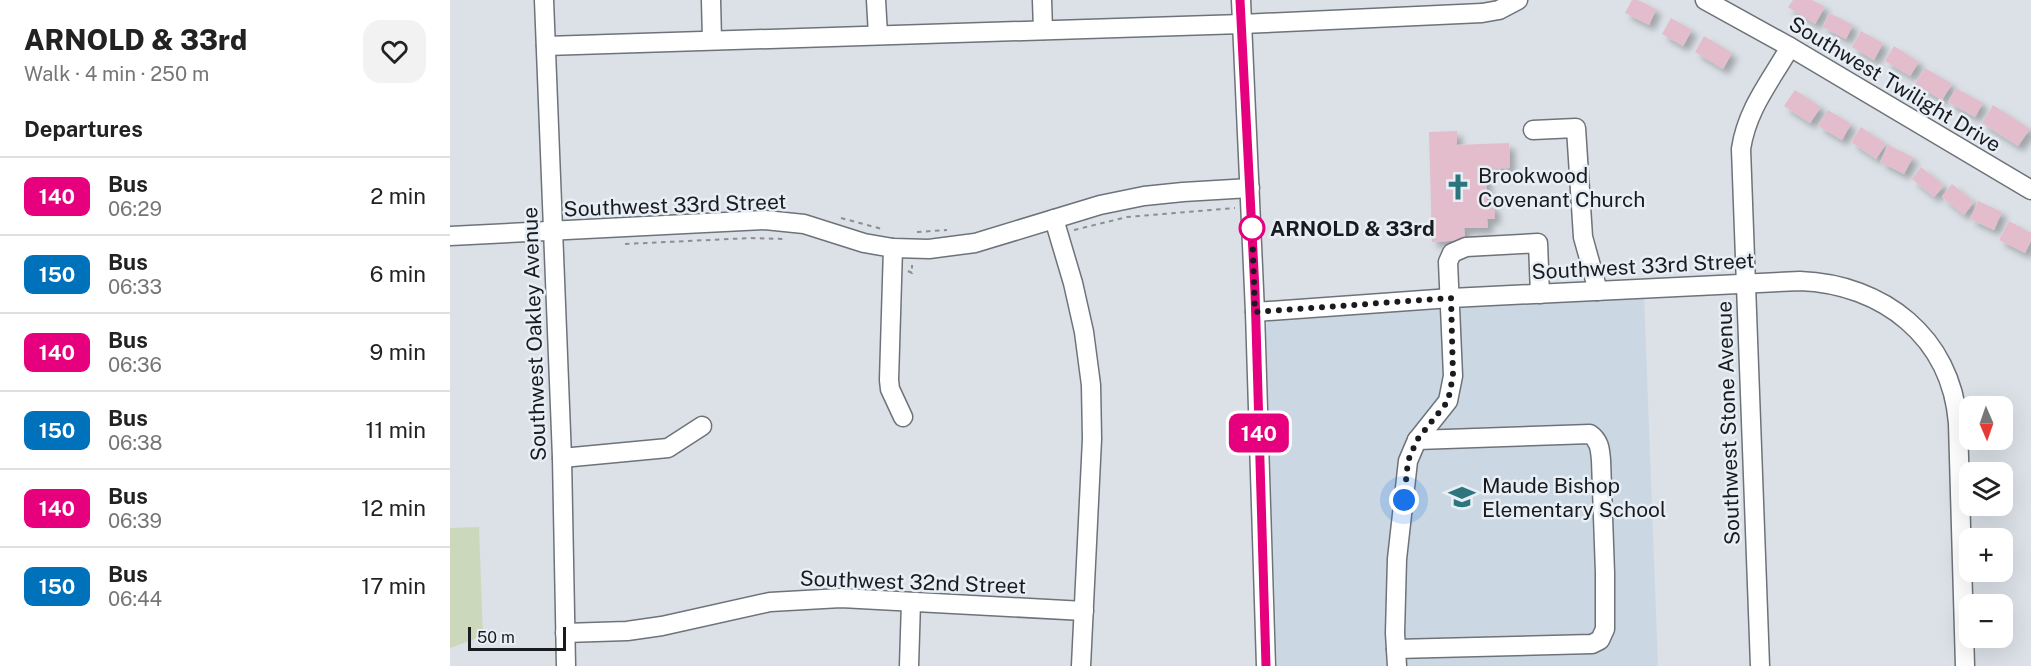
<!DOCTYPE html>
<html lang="en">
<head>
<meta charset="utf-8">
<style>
	:root { --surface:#fff; --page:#f2f2f2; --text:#222; --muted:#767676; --line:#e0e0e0 }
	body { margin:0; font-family:"Public Sans",sans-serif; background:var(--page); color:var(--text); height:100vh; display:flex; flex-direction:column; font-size:22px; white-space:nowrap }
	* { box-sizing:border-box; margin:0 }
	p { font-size:20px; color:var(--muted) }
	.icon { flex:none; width:33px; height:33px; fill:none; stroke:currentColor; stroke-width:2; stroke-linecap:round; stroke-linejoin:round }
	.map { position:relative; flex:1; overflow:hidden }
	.sheet { display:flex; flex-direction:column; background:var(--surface); width:450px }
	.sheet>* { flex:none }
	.badge { padding:0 12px; border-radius:9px; font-size:21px; line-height:39px }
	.needle { width:39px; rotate:178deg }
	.tools { position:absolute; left:1509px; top:396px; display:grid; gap:12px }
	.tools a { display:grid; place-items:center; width:54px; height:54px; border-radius:12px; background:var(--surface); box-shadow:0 6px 24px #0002; font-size:30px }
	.scale { position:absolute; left:18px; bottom:15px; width:98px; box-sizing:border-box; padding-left:6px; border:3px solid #191b1e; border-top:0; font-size:16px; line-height:21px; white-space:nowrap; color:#191b1e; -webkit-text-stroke:4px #e8eef5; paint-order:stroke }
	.you { position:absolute; width:30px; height:30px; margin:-15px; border:4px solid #fff; border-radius:50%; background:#1a73e8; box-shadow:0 0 0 9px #1a73e833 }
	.map>.badge { position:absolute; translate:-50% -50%; box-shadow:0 0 0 3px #fff }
	h2 { padding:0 24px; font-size:22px; line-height:54px }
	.round { display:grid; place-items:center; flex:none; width:63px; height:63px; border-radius:18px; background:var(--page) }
	.summary { display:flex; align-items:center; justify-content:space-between; height:102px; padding:0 24px }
	h1 { font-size:28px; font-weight:800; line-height:45px }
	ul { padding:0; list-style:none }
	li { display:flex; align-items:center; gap:18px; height:78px; padding:0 24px; border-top:2px solid var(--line) }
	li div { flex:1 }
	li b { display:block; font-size:22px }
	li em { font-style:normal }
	li .badge { min-width:66px; font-weight:700; text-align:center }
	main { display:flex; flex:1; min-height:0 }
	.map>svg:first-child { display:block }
	.built { fill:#cbd7e3 }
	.green { fill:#cbd8bb }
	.building { fill:#e3bdcb; filter:url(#shadow) }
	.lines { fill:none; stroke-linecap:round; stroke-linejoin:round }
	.minor-casing { stroke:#6d7379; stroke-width:21 }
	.path { stroke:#8b8f94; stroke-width:2; stroke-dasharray:4.5 4.5; stroke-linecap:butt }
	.minor { stroke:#fff; stroke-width:18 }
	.line-casing { stroke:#fff; stroke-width:14 }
	.line { stroke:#e6007e; stroke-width:9 }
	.walk { stroke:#191b1e; stroke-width:6; stroke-dasharray:0 10.8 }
	.stop-dot { fill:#fff; stroke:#e6007e; stroke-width:3 }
	.labels { text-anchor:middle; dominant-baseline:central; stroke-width:5; stroke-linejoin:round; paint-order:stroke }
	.street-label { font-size:21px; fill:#191b1e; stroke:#e8eef5 }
	.poi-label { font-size:21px; fill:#191b1e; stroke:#e8eef5; text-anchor:start }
	.stop-label { font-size:21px; font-weight:bold; fill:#191b1e; stroke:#e8eef5; text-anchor:start }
</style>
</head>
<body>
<main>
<section class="sheet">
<div class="summary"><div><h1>ARNOLD &amp; 33rd</h1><p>Walk · 4 min · 250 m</p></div><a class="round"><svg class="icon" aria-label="heart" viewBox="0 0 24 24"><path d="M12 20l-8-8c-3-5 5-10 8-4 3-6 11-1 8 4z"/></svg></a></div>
<h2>Departures</h2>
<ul>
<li><span class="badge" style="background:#e6007e;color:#fff">140</span><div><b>Bus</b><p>06:29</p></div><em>2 min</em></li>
<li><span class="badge" style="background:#0072bc;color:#fff">150</span><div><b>Bus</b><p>06:33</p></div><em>6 min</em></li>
<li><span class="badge" style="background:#e6007e;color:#fff">140</span><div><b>Bus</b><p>06:36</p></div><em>9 min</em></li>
<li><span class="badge" style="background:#0072bc;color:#fff">150</span><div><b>Bus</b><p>06:38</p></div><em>11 min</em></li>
<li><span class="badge" style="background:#e6007e;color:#fff">140</span><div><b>Bus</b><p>06:39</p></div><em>12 min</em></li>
<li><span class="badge" style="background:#0072bc;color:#fff">150</span><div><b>Bus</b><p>06:44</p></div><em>17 min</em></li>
</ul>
</section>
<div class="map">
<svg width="1581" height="666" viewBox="0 0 1581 666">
	<defs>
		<filter id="shadow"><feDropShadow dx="5.5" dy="5.5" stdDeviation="3" flood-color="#0004"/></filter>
	</defs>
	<rect width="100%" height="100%" fill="#dbe1e7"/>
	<polygon class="built" points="1194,296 1208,666 827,666 816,328 818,321 825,319"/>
	<polygon class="green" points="29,527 33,636 0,648 0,528"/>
	<g class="building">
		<polygon points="1182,0 1188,0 1206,9 1199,25 1175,13"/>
		<polygon points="1343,0 1362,0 1375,7 1365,24 1338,7"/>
		<polygon points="1379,13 1403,25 1396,39 1373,27"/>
		<polygon points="1221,18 1242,30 1233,46 1212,34"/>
		<polygon points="1411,31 1433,43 1424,60 1402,47"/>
		<polygon points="1254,36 1282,53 1273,69 1245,52"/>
		<polygon points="1444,46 1469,62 1460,76 1435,61"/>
		<polygon points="1475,68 1502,84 1492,100 1465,84"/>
		<polygon points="1506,88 1533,103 1525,117 1498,102"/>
		<polygon points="1345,90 1371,107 1360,123 1334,106"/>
		<polygon points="1543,105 1580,129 1568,146 1532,123"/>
		<polygon points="1378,110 1401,124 1392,140 1368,126"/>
		<polygon points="1411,127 1436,144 1426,159 1401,142"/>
		<polygon points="1007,131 1007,145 1059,143 1060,168 1036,169 1037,205 1044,205 1045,219 1037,219 1038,228 1014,228 1015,240 982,242 979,132"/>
		<polygon points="1438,145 1463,157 1454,174 1430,162"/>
		<polygon points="1471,167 1494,186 1484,197 1462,179"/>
		<polygon points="1502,184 1524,202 1514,215 1492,197"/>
		<polygon points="1528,201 1552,212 1544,230 1520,219"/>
		<polygon points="1559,221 1581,233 1581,241 1575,253 1549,240"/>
	</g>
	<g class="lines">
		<g class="minor-casing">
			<g id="minor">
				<polyline points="94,0 112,458 116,666"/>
				<polyline points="261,0 262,40"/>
				<polyline points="426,0 428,35"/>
				<polyline points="592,0 593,30"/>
				<polyline points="791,0 805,312 816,666"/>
				<polyline points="1255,0 1340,47 1581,190"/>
				<polyline points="96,46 792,24 1032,13 1049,10 1068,0"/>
				<polyline points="1083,130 1126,128 1133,237 1148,291"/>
				<polyline points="604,219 623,283 634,332 641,385 642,439 631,666"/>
				<polyline points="0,236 315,220 354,224 414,243 443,248 479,249 525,243 650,205 694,196 733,192 800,188"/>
				<polyline points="443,248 439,380 440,389 453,417"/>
				<path d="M805,312L1001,298L1350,281C1433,284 1501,337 1508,423L1515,666"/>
				<polyline points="112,458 218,448 252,426"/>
				<polyline points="115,633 177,631 212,626 320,602 391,598 634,611"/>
				<path d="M946,649L1142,644L1150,640L1155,629V573L1151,460C1150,450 1150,441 1140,434L967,440"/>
				<polyline points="459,666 461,602"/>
				<polyline points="947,666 945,633 947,559 958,461 967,440 998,401 1003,376 998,262 1002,253 1016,247 1088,243 1090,294"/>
				<path d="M1310,666L1291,149C1297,109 1320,82 1340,47"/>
			</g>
		</g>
		<g class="path">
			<polyline points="391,218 432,229"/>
			<polyline points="624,230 677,217 785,208"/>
			<polyline points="467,232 497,230"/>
			<polyline points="175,244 301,238 334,239"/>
			<polyline points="458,271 462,273 462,265"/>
		</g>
		<use href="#minor" class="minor"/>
	</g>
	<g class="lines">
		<g class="line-casing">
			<polyline id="line" points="790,0 805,291 816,666"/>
		</g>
		<use href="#line" class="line"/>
		<polyline class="walk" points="802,228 805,312 1001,298 1003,376 998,401 967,440 958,461 954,500"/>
	</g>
	<defs>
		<g id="church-bare" transform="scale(2.07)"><path d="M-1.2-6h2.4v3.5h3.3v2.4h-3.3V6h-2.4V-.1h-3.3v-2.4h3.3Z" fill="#2c757c" stroke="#e8eef5" stroke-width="2.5" paint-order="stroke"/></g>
		<g id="school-bare" transform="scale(2.07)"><path d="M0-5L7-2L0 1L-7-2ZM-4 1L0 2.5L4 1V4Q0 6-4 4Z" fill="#2c757c" stroke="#e8eef5" stroke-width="2.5" paint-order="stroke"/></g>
	</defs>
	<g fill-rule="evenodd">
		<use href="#church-bare" x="1008" y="187"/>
		<use href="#school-bare" x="1012" y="497"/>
	</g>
	<circle class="stop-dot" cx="802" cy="228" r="12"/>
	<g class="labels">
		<g class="street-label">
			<text transform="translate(1445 84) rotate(31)">Southwest Twilight Drive</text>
			<text transform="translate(225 205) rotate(-2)">Southwest 33rd Street</text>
			<text transform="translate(1193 266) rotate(-3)">Southwest 33rd Street</text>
			<text transform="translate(84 334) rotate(-92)">Southwest Oakley Avenue</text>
			<text transform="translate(1278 423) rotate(-92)">Southwest Stone Avenue</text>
			<text transform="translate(463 582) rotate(2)">Southwest 32nd Street</text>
		</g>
		<g class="poi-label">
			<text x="1028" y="175">Brookwood<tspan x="1028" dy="24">Covenant Church</tspan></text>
			<text x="1032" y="485">Maude Bishop<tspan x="1032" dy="24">Elementary School</tspan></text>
		</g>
		<g class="stop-label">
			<text x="820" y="228">ARNOLD &amp; 33rd</text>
		</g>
	</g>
</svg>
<div class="tools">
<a><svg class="needle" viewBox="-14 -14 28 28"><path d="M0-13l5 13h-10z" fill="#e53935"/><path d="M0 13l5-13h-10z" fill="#767676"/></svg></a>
<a><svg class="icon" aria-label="layers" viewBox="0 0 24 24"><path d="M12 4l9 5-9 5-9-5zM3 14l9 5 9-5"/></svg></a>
<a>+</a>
<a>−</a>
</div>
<div class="scale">50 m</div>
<div class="you" style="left:954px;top:500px"></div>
<b class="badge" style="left:809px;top:433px;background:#e6007e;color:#fff">140</b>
</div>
</main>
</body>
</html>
